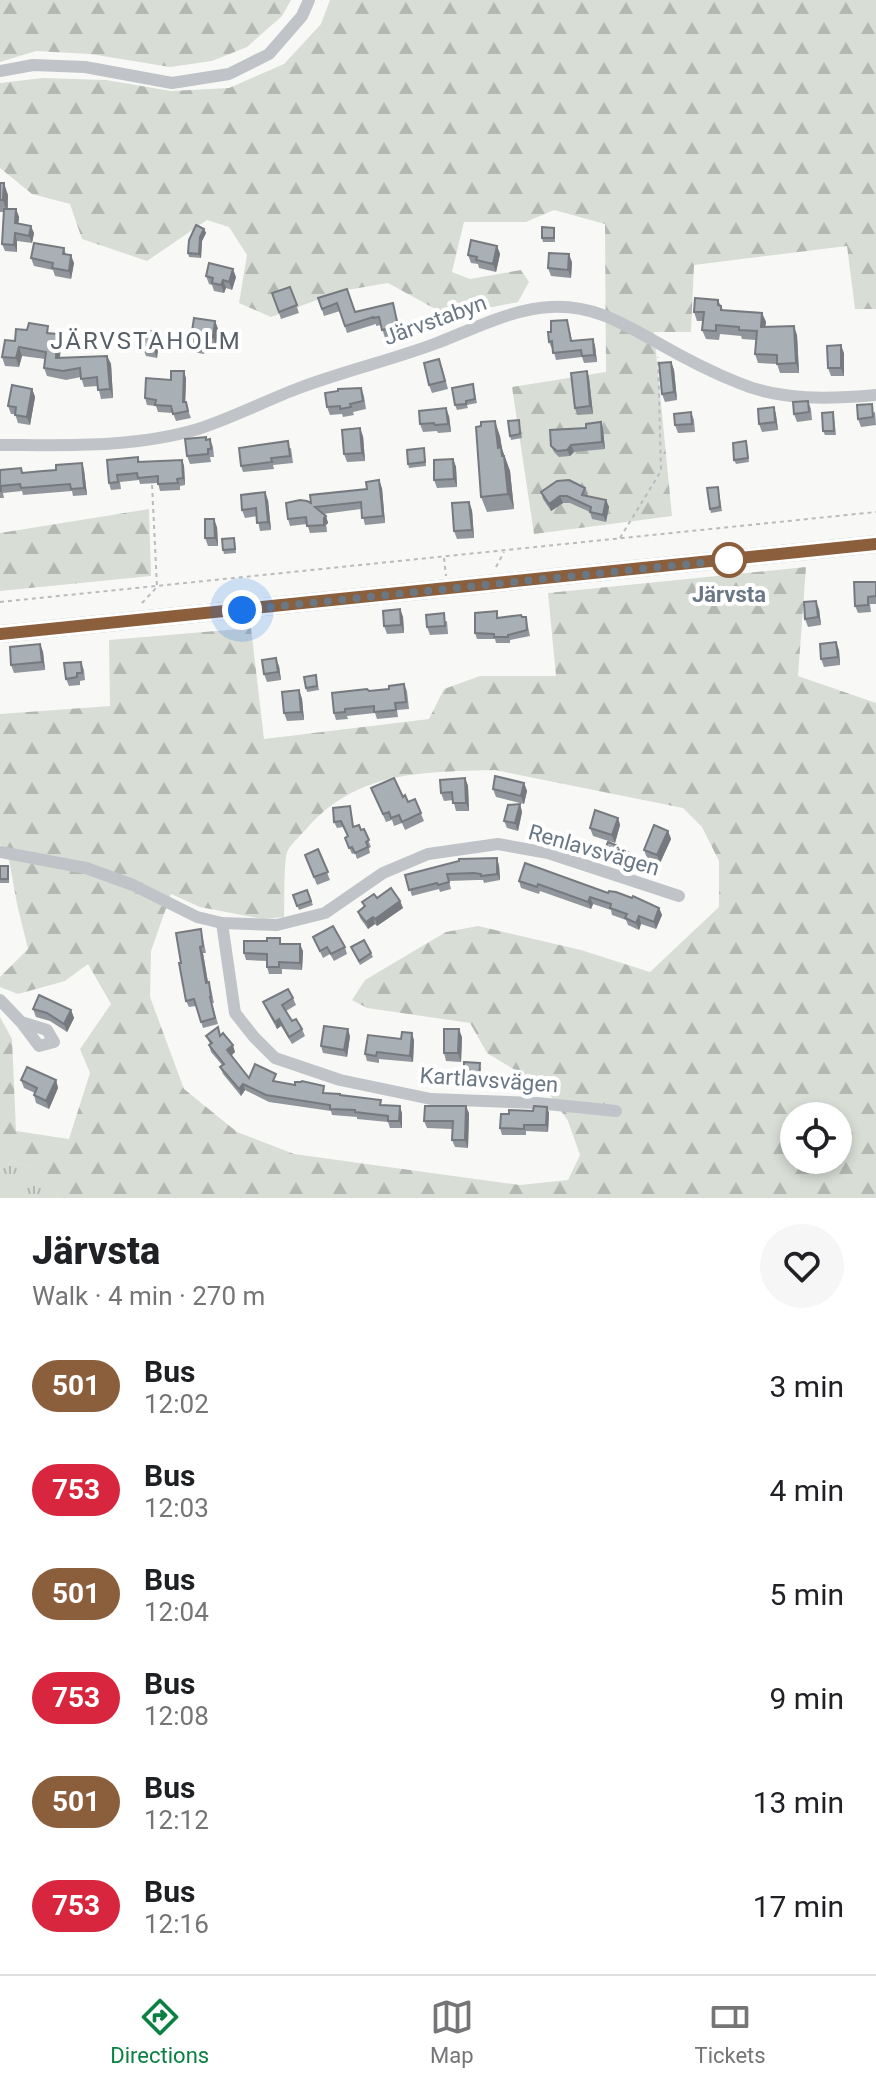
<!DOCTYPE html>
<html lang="en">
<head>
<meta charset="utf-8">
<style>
	:root { --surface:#fff; --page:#f6f6f6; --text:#202124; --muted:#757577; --line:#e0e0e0; --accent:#0b8043 }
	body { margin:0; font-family:Roboto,sans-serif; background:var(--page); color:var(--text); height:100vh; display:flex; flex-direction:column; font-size:30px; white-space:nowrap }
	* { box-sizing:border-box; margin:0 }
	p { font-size:26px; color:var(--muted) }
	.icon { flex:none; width:44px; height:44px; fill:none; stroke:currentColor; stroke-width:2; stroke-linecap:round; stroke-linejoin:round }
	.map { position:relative; height:1198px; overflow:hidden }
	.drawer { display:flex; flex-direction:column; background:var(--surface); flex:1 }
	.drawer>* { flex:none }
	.badge { padding:0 16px; border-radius:26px; font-size:28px; line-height:52px }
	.buttons { position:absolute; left:780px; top:1102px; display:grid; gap:16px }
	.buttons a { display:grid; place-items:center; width:72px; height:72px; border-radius:50%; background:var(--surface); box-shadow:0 4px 12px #0003; font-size:40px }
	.you { position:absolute; width:40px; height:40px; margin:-20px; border:6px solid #fff; border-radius:50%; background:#1a73e8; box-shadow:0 0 0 12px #1a73e833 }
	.map>.badge { position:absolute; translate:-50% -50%; box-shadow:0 0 0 4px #fff }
	.round { display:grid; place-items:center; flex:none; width:84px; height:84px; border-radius:42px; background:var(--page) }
	.overview { display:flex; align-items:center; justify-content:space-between; height:136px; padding:0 32px }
	h1 { font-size:38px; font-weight:800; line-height:60px }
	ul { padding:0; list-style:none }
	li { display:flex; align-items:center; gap:24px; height:104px; padding:0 32px }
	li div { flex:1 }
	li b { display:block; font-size:30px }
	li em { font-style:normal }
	li .badge { min-width:88px; font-weight:700; text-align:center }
	.tab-bar { display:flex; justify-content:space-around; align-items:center; height:112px; border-top:2px solid var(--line); background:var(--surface); font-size:22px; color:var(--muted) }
	.tab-bar a { display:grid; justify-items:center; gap:4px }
	.tab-bar .on { color:var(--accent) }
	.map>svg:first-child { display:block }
	.grass { fill:url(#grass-tufts) }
	.forest { fill:url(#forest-firs); fill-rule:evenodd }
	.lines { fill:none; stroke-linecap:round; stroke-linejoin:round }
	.major-casing { stroke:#b4b8bc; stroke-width:18 }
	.path { stroke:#b9bcbf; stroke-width:2; stroke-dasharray:4 4; stroke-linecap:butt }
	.minor { stroke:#c0c4c8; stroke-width:12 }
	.major { stroke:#fff; stroke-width:16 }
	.wall { fill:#90969c }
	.shaded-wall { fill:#767a7f }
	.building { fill:#a8afb5; stroke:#767a7f; stroke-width:2 }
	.line-casing { stroke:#fff; stroke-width:18 }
	.line { stroke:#8b5e3c; stroke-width:12 }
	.walk { stroke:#6a7885; stroke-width:8; stroke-dasharray:0 14.4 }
	.stop-dot { fill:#fff; stroke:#8b5e3c; stroke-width:4 }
	.labels { text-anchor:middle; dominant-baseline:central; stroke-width:8; stroke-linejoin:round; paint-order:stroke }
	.street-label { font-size:22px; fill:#6a7885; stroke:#fff }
	.stop-label { font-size:22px; font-weight:bold; fill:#6a7885; stroke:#fff }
	.neighbourhood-label { font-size:24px; letter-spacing:2px; fill:#58616a; stroke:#fff }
</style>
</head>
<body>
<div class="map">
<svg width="876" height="1198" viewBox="0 0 876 1198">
	<defs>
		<pattern id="grass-tufts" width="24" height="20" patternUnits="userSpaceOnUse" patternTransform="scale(2)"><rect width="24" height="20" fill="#d8ddd6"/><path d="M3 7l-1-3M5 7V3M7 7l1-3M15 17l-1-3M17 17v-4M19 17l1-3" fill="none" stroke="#b3b8b3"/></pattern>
		<pattern id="forest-firs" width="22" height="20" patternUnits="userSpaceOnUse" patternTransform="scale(2)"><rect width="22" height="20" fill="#d8ddd6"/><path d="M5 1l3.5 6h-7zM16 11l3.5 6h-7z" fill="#b3b8b3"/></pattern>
	</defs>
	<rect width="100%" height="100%" fill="#f8f9f6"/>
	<polygon class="grass" points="12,1160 49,1176 59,1198 0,1198 0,1171"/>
	<g class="forest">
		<polygon points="0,0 291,0 282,16 247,47 212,61 170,67 90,54 36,51 0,62"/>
		<polygon points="330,0 876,0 876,309 855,309 847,246 694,265 691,332 654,332 672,516 534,534 512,387 606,372 605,224 554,210 526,222 464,222 452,272 470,279 521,270 529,282 518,302 448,316 388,283 341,291 271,317 239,303 247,255 229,227 207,220 147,261 82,239 70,204 32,194 0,168 0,83 43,78 106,80 171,91 229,88 284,64 321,24"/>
		<polygon points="149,509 151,576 0,591 0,533"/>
		<path d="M806,567L798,676L876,703V1198H59L48,1176L12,1160L0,1171V1017L12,1039L16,1131L69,1139L90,1073L80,1049L111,1004L88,964L65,981L18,994L0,987V977L28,949L17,904L7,849L0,845V714L110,706L109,640L251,628L264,739L429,719L444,689L480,676H556L548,593ZM495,770L683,808L702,827L719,861V907L650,972L581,950L478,926L446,932L365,980L352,1000L367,1008L470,1023L487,1053L546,1089L568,1121L580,1155L568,1180L520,1185L388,1167L294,1154L237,1132L184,1089L150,997L151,951L171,894L200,907L262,919L284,917C285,904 283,859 288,850C293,842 302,834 308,827C359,770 425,772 495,770ZM794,1116H838V1160H794Z"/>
	</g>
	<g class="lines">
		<g class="major-casing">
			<polyline id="major" points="0,634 876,544"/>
		</g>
		<g class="path">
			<polyline points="620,538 661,471 658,357"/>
			<polyline points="444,558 446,576"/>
			<polyline points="496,567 504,552"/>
			<polyline points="0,602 876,512"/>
			<polyline points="142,603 157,587 152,484"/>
		</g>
		<g class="minor">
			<polyline points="0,71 33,65 85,67 172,83 229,74 269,54 302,16 309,0"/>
			<path d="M0,445C65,445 135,448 198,429C232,418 265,401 299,388C344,371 392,360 437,343C471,330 514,308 551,307C594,305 622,323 658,343C684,358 711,372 739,383C781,401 831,399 876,395"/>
			<polyline points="0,852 86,868 133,885 197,917 222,923 277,925 325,913 383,873 428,854 498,844 548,853 679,896"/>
			<polyline points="222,923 235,1013 254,1037 275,1058 340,1080 431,1099 537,1103 616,1111"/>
			<polyline points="0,1000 21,1022 39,1046 54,1042 47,1030 21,1022"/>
		</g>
		<use href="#major" class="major"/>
	</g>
	<g class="wall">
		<polygon points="0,183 8,195 8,209 16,209 19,217 18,224 34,233 32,243 17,241 17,252 5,251 2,244 4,212 0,212"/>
		<polygon points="554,228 555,232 555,242 543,242 542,238"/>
		<polygon points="204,229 206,233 202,241 201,258 189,257 188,253"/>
		<polygon points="497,246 500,254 496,272 479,268 478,264 471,263 468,255"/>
		<polygon points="64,248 66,254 74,263 71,279 55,276 53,270 34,266 31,258"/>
		<polygon points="572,262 571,278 551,276 548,268"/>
		<polygon points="206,276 236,277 232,290 226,288 224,293 214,291 212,285 209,284"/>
		<polygon points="290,287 299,313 281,319 272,293"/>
		<polygon points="347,289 355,312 393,303 401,334 385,338 381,325 376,326 376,324 347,333 340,311 324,316 318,298"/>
		<polygon points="718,300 723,310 762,313 766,322 765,327 797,335 799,373 780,373 777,364 758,363 755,354 756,340 742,339 741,336 720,334 719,340 706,339 702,330 703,321 697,321 694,312"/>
		<polygon points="215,321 218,329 216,345 206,343 204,354 193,352 190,344"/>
		<polygon points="569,327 572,341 593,339 595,346 597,362 584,363 582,357 556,360 553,349 552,349 549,342"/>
		<polygon points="51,333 61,343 60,358 107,356 111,364 113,398 101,399 98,386 84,387 81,377 66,380 47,376 44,368 45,359 22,356 19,367 5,366 2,357 15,341"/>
		<polygon points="159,340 157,358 146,356 143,348"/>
		<polygon points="844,353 844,376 831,376 828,368"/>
		<polygon points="671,362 674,370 677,400 665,402 662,394"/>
		<polygon points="442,367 448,389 432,393 429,385"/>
		<polygon points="587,371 589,378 593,414 577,415 575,408"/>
		<polygon points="186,378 185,402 191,418 176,421 173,413 158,412 156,406 147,405 145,398 171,380"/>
		<polygon points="361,388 364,396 366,409 353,412 354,415 343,417 342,414 330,415 327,407"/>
		<polygon points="474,388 477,403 467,405 468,408 457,410 455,405"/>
		<polygon points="32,389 35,397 30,425 18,423 15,414 11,414 8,406"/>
		<polygon points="808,401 811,409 812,420 797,422 794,414"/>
		<polygon points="774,407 776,415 778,430 762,432 759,424"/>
		<polygon points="691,412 694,420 695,432 678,433 675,425"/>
		<polygon points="875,412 876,425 861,427 858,419"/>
		<polygon points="449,416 451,432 438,433 437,431 423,432 420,424"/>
		<polygon points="834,416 836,435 825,435 823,431"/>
		<polygon points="519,420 522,438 511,440 510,436"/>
		<polygon points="601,422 603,429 605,449 574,452 570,456 559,457 554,452 551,446 586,428"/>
		<polygon points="363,436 365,461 347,462 344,454"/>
		<polygon points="500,436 502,449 510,471 514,509 487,512 481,497"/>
		<polygon points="207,439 210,439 213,447 214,457 210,457 211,462 190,464 187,456"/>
		<polygon points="747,445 749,462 736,464 734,460"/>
		<polygon points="291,448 293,463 273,465 274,469 243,472 241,466"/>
		<polygon points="424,448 426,466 409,468 408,464"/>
		<polygon points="138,457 140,462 182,460 184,466 185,485 180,486 180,490 160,491 158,483 140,484 139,480 120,482 121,489 111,490 109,483"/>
		<polygon points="453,459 456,467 457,487 437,488 434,480"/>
		<polygon points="82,463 84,470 87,495 73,496 72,491 23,495 22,491 3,493 4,498 0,498 0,470 21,468 23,473 56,470"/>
		<polygon points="718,487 722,511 711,513 710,509"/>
		<polygon points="382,488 385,523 365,525 361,509 323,514 326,516 328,523 326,525 327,532 310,533 307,524 290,526 288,519 311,503"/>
		<polygon points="585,488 588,496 606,500 609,507 606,522 592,519 590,512 570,503 563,503 551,511 543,499 541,492"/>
		<polygon points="268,500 271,530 260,531 257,516 245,518 242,510"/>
		<polygon points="472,510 474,538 457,539 454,531"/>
		<polygon points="217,527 218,546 208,546 205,538"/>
		<polygon points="235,542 236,553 224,554 223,550"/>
		<polygon points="876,582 876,604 870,604 871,612 858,613 855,606"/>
		<polygon points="400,609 403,617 404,633 387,634 384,626"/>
		<polygon points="819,609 821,625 808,627 805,619"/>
		<polygon points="500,617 526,617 530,636 510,640 510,643 496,643 495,639 477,639 475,633"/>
		<polygon points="447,621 448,634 430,635 427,627"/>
		<polygon points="40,644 43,652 45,670 14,673 11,665"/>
		<polygon points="839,650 840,665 824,667 821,659"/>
		<polygon points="81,662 84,670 85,680 80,681 80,685 69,686 66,679"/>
		<polygon points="279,666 281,680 267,682 264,674"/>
		<polygon points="316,675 319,690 307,692 306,688"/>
		<polygon points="404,684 407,691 409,709 397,710 398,717 377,719 375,713 347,716 348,719 336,720 334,713 369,691 389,689"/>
		<polygon points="299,690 302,699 304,720 287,721 284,713"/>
		<polygon points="465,778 468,786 469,811 456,811 453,800 444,801 441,793"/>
		<polygon points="524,783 527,791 524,804 496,797 493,789"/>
		<polygon points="371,788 403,797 408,802 415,799 424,821 405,830 402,823 394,826 392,820 386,822"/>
		<polygon points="520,804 522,812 518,831 507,828 504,821"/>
		<polygon points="350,806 354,827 361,830 364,829 371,847 369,848 370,853 357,859 355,853 352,854 345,838 348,837 343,827 337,828 334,822"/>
		<polygon points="618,818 620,825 615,843 593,836 590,828"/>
		<polygon points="668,831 671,839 660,863 647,858 644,850"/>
		<polygon points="618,846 619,849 638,856 640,860 635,870 604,858 603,854"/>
		<polygon points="318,849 330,880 317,885 305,855"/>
		<polygon points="499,865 500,880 484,883 483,880 477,880 449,881 451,889 440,892 439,889 412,896 405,875"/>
		<polygon points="0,866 9,870 9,883 0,883"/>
		<polygon points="519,881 608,893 659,908 662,915 656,929 641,924 639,930 628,925 626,920 612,915 611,910 593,904 591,909 540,891 539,894 521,888"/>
		<polygon points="307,890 313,905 299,910 293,895"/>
		<polygon points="400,901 403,908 377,926 375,924 368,929 360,918 358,912 364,907 362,902"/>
		<polygon points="201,929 206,953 203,953 208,982 211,989 214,1003 212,1003 218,1024 203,1028 196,1006 189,1007 186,1001 181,963"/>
		<polygon points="313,937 345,947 347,954 334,961 330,954 323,958"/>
		<polygon points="267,941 282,944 303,951 302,970 282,969 282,974 269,974 267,967 267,961 246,960 244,953"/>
		<polygon points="351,947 371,953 373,957 360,965"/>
		<polygon points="293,998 296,1005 286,1011 292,1021 302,1029 305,1036 292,1044 281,1026 277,1029 266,1009 263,1002"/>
		<polygon points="33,1009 71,1010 74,1018 67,1032 50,1021 36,1017"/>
		<polygon points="206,1036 221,1036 235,1052 231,1056 249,1078 278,1082 383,1106 402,1113 402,1128 390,1128 388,1122 357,1119 357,1117 332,1115 331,1111 269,1102 245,1090 241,1096 223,1074 220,1067 222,1065 211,1052 209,1045 210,1044"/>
		<polygon points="350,1036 347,1057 323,1053 321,1046"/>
		<polygon points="462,1037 461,1062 446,1061 444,1053"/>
		<polygon points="401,1039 414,1040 413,1062 379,1059 379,1063 367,1061 365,1054"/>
		<polygon points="481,1067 480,1081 465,1080 464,1076"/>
		<polygon points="21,1080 56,1080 58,1088 49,1109 36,1103 34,1095 35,1093 24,1088"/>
		<polygon points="547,1107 549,1113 548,1132 526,1131 526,1135 502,1135 500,1128 509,1114 533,1111"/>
		<polygon points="469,1113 468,1148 455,1147 452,1140 452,1129 427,1128 424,1121"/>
	</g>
	<g class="shaded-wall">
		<polygon points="4,183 8,195 7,212 3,200"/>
		<polygon points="16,209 19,217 18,230 15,223"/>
		<polygon points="31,226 34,233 32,243 29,236"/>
		<polygon points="204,229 206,233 202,241 201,258 199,254 200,237"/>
		<polygon points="15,233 17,241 17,252 14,245"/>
		<polygon points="497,246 500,254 496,272 493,264"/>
		<polygon points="569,254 572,262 571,278 568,270"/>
		<polygon points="71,255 74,263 71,279 69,271"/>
		<polygon points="233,269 236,277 232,290 229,282"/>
		<polygon points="223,280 226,288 224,293 221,285"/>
		<polygon points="762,313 766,322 764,337 761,327"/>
		<polygon points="215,321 218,329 216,345 213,337"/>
		<polygon points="794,326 797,335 799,373 796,363"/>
		<polygon points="157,332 159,340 157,358 154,350"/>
		<polygon points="57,334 61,343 59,367 56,358"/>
		<polygon points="203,335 206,343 204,354 201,346"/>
		<polygon points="593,339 595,346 597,362 594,355"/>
		<polygon points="841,345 844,353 844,376 841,368"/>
		<polygon points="19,347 22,356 19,367 16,358"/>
		<polygon points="107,356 111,364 113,398 110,389"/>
		<polygon points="671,362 674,370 677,400 674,392"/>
		<polygon points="184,371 186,378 185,409 183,402"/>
		<polygon points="587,371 589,378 593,414 590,406"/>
		<polygon points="32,389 35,397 30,425 27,417"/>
		<polygon points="774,407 776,415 778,430 775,422"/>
		<polygon points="446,408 449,416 451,432 448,424"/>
		<polygon points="495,421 500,436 502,449 510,471 514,509 508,494 498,448"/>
		<polygon points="601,422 603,429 605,449 602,442"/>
		<polygon points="360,428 363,436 365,461 362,453"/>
		<polygon points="571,445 574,452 570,456 567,450"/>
		<polygon points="453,459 456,467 457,487 454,479"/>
		<polygon points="182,460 184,466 185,485 183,478"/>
		<polygon points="82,463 84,470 87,495 84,488"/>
		<polygon points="379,480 382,488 385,523 383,516"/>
		<polygon points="265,492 268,500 271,530 268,522"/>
		<polygon points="560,496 563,503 551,511 549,504"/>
		<polygon points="606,500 609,507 606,522 603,515"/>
		<polygon points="469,502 472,510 474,538 472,530"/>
		<polygon points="326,516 328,523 326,525 327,532 324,518"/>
		<polygon points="214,519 217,527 218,546 215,538"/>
		<polygon points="816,601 819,609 821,625 818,617"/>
		<polygon points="400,609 403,617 404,633 401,625"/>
		<polygon points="836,642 839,650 840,665 838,657"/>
		<polygon points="40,644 43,652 45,670 42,662"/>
		<polygon points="276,658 279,666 281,680 278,672"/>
		<polygon points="299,690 302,699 304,720 301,712"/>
		<polygon points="465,778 468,786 469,811 466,803"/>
		<polygon points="524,783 527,791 524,804 521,796"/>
		<polygon points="520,804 522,812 518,831 515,823"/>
		<polygon points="618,818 620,825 615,843 612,835"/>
		<polygon points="668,831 671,839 660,863 657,855"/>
		<polygon points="638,856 640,860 635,870 634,866"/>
		<polygon points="497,858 499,865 500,880 497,874"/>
		<polygon points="590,897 593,904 591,909 588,902"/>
		<polygon points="400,901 403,908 377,926 375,919"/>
		<polygon points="659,908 662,915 656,929 654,922"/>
		<polygon points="639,916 641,924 639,930 636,923"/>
		<polygon points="373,917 375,924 368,929 366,922"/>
		<polygon points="300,944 303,951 302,970 300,963"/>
		<polygon points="200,947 203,953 209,989 206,983"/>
		<polygon points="71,1010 74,1018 67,1032 64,1024"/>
		<polygon points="279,1019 281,1026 277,1029 275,1022"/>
		<polygon points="348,1029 350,1036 347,1057 344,1050"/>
		<polygon points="459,1029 462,1037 461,1062 458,1053"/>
		<polygon points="412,1033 414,1040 413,1062 410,1056"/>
		<polygon points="233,1045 235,1052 229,1057 227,1050"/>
		<polygon points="56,1080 58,1088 49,1109 46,1101"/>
		<polygon points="243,1084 245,1090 241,1096 239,1089"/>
		<polygon points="400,1106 402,1113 402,1128 399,1121"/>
		<polygon points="466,1106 469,1113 468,1148 465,1140"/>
		<polygon points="547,1107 549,1113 548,1132 546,1125"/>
	</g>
	<g class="building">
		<polygon points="0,183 4,183 3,200 0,200"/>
		<polygon points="4,209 16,209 15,223 31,226 29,236 15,233 14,245 2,244"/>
		<polygon points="196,225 204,229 200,237 199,254 188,253 189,240"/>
		<polygon points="542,227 554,228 554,238 542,238"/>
		<polygon points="471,240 497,246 493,264 476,260 477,257 468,255"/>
		<polygon points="34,243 64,248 63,254 71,255 69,271 52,268 53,263 31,258"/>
		<polygon points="549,253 569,254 568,270 548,268"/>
		<polygon points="209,263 233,269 229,282 223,280 221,285 212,283 213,278 206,276"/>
		<polygon points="290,287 297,305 279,312 272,293"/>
		<polygon points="347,289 355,312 393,303 398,326 382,330 379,317 373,318 373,317 345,326 337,303 322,309 318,298"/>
		<polygon points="695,298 718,300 718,305 721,306 721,310 762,313 761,327 794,326 796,363 777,364 777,355 755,354 757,331 739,330 739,327 716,325 716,331 702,330 704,312 694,312"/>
		<polygon points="194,318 215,321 213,337 203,335 201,346 190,344"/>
		<polygon points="567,320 571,341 593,339 594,355 582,356 581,350 553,353 552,341 549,342 548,332 551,332 551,321"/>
		<polygon points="29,323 48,326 47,333 57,334 56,358 107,356 110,389 98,390 97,377 81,379 80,368 63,371 44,368 46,352 19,347 16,358 2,357 5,340 15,341 16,329 27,330"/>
		<polygon points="146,330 157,332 154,350 143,348"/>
		<polygon points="841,345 841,368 828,368 827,346"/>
		<polygon points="439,359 445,381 429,385 424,363"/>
		<polygon points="671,362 674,392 662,394 659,363"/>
		<polygon points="171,371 184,371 183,402 186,402 188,411 173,414 171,406 155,405 156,400 145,398 146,378 171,380"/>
		<polygon points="587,371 590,406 575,408 571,373"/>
		<polygon points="473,384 475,399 466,401 466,404 455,405 452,388"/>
		<polygon points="12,385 32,389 27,417 15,415 16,407 8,406"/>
		<polygon points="361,388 363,401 350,404 351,407 340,409 340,406 327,407 325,393 338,391 338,389"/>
		<polygon points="808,401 809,412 794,414 793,402"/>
		<polygon points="872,404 873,417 858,419 857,405"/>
		<polygon points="774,407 775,422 759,424 758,409"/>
		<polygon points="446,408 448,424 435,425 434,423 420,424 419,411"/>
		<polygon points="691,412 692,424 675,425 674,414"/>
		<polygon points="833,412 834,431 823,431 822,413"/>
		<polygon points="519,420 520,434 510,436 508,421"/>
		<polygon points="495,421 498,448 501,447 502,456 504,456 508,494 481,497 476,427 481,426 481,422"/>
		<polygon points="601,422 602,442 571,445 567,450 557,451 551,446 550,430 586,428 586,424"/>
		<polygon points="360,428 362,453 344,454 342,430"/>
		<polygon points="206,437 206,440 210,439 211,449 208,449 208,454 187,456 185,439"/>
		<polygon points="288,441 290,456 271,458 272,462 241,466 239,448"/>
		<polygon points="746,441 748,458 734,460 733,443"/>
		<polygon points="424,448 425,462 408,464 407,450"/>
		<polygon points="138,457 138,462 182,460 183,478 177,479 178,483 158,484 158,476 138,478 137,473 117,475 118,482 109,483 107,460"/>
		<polygon points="453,459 454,479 434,480 434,460"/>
		<polygon points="82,463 84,488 71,489 70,484 21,488 20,484 1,486 1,491 0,491 0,470 21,468 22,473 43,471 56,470 56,465"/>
		<polygon points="379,480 383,516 362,518 361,502 315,507 326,516 324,518 324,525 307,526 306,517 288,519 286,503 300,500 307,501 311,503 310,495 367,489 366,482"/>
		<polygon points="569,480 585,488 582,495 606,500 603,515 590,512 591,507 567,496 560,496 549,504 541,492 557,481"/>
		<polygon points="718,487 720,507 710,509 707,488"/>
		<polygon points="265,492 268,522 257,523 256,508 242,510 241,495"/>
		<polygon points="469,502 472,530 454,531 452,503"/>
		<polygon points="205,519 214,519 215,538 205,538"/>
		<polygon points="234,538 235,549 223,550 222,539"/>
		<polygon points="854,582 876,582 876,596 868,597 868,605 855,606"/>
		<polygon points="816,601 818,617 805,619 804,602"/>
		<polygon points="400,609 401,625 384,626 383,611"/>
		<polygon points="497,611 497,618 521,615 522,617 526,617 527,630 508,635 508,637 494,637 494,634 475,633 475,613"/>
		<polygon points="444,613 445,626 427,627 426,615"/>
		<polygon points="836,642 838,657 821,659 820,644"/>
		<polygon points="40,644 42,662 11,665 10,647"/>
		<polygon points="276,658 278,672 264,674 262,660"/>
		<polygon points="81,662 82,673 77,673 77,677 66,679 64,663"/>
		<polygon points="316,675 317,686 306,688 304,677"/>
		<polygon points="404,684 406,702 395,703 396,710 374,712 374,706 345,709 345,712 334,713 332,693 367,689 369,691 389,689 389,686"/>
		<polygon points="299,690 301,712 284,713 282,692"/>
		<polygon points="495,776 524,783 521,796 493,789"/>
		<polygon points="394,778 403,797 405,795 408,802 415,799 421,813 402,822 399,815 391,818 389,812 383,814 371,788"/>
		<polygon points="465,778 466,803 453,803 452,792 441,793 440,780"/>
		<polygon points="520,804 515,823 504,821 508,805"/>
		<polygon points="350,806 353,827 359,825 361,830 364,829 369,840 366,842 368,847 355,853 352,847 349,848 345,838 348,836 341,821 334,822 333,808"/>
		<polygon points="595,810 618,818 612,835 590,828"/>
		<polygon points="654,825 668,831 657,855 644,850"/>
		<polygon points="608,842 618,846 617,848 638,856 634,866 603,854"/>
		<polygon points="318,849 328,872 314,877 305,855"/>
		<polygon points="497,858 497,874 481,876 481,874 474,873 447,874 449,882 438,885 437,883 409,890 405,875 459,861 459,859"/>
		<polygon points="525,863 608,893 609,891 616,892 632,898 633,896 659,908 654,922 639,916 636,923 625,918 627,914 610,908 611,904 590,897 588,902 538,884 537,887 519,881"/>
		<rect x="0" y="866" width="8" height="13"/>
		<polygon points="391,888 400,901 375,919 373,917 366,922 358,912 365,906 362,902 374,894 377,898"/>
		<polygon points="307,890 311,901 297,906 293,895"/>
		<polygon points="333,926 345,947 331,954 327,947 320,951 313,937"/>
		<polygon points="201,929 203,946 200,947 206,983 209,982 211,997 210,997 215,1018 201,1022 194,999 186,1001 179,963 181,963 176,933"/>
		<polygon points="267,938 280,938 280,944 300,944 300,963 279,962 279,967 267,967 267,954 244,953 244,941 267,941"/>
		<polygon points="364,940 371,953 359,961 351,947"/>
		<polygon points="288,989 293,998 282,1005 292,1021 296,1019 302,1029 289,1037 279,1019 275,1022 263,1002"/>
		<polygon points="39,995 71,1010 64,1024 47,1013 33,1009"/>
		<polygon points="324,1026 348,1029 344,1050 321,1046"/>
		<polygon points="218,1027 220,1036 223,1033 233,1045 227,1050 249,1078 255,1064 276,1074 273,1081 295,1085 295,1082 301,1082 302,1081 324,1086 323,1093 340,1094 340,1095 381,1100 380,1105 400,1106 399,1121 388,1121 388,1116 355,1112 355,1110 330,1109 330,1105 266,1095 243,1084 239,1089 220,1067 224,1064 209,1045 212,1043 206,1036"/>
		<polygon points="444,1029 459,1029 458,1053 444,1053"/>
		<polygon points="402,1032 412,1033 410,1056 377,1052 376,1056 365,1054 368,1035 401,1039"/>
		<polygon points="464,1062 480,1063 479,1077 464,1076"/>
		<polygon points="27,1067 56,1080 46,1101 34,1095 37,1088 21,1080"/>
		<polygon points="425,1106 466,1106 465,1140 452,1140 453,1121 424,1121"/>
		<polygon points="534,1106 547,1107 546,1125 524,1125 524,1129 500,1128 501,1114 509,1114 509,1110 533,1111"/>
	</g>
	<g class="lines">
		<g class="line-casing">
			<polyline id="line" points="0,634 876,544"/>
		</g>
		<use href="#line" class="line"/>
		<polyline class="walk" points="242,610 729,560"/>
	</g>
	<circle class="stop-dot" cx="729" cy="560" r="16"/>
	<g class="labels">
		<g class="street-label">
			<text transform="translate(435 320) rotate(-20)">Järvstabyn</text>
			<text transform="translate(594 850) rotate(16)">Renlavsvägen</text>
			<text transform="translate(489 1080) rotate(4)">Kartlavsvägen</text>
		</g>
		<g class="stop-label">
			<text x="729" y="594">Järvsta</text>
		</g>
		<g class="neighbourhood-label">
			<text x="146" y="341">JÄRVSTAHOLM</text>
		</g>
	</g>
</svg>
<div class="buttons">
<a><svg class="icon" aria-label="locate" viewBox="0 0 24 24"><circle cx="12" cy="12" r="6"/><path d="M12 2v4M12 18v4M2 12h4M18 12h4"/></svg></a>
</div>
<div class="you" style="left:242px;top:610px"></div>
</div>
<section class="drawer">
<div class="overview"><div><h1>Järvsta</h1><p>Walk · 4 min · 270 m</p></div><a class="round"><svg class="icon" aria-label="heart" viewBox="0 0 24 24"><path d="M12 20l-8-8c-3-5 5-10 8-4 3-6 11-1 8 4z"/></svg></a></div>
<ul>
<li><span class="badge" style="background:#8b5e3c;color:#fff">501</span><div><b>Bus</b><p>12:02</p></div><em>3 min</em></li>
<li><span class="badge" style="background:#d7263d;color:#fff">753</span><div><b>Bus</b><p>12:03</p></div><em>4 min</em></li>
<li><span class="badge" style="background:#8b5e3c;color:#fff">501</span><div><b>Bus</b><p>12:04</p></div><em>5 min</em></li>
<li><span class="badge" style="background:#d7263d;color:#fff">753</span><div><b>Bus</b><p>12:08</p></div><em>9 min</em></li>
<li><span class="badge" style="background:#8b5e3c;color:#fff">501</span><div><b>Bus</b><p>12:12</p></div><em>13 min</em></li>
<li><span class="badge" style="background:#d7263d;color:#fff">753</span><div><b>Bus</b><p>12:16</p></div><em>17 min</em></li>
</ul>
</section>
<nav class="tab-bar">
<a class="on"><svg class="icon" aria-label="directions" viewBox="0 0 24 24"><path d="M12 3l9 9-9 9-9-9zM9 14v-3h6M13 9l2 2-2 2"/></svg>Directions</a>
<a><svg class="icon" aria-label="map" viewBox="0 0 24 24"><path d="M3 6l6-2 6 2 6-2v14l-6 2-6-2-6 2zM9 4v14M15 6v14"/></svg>Map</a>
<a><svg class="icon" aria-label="tickets" viewBox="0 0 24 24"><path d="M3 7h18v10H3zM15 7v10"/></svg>Tickets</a>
</nav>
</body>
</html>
